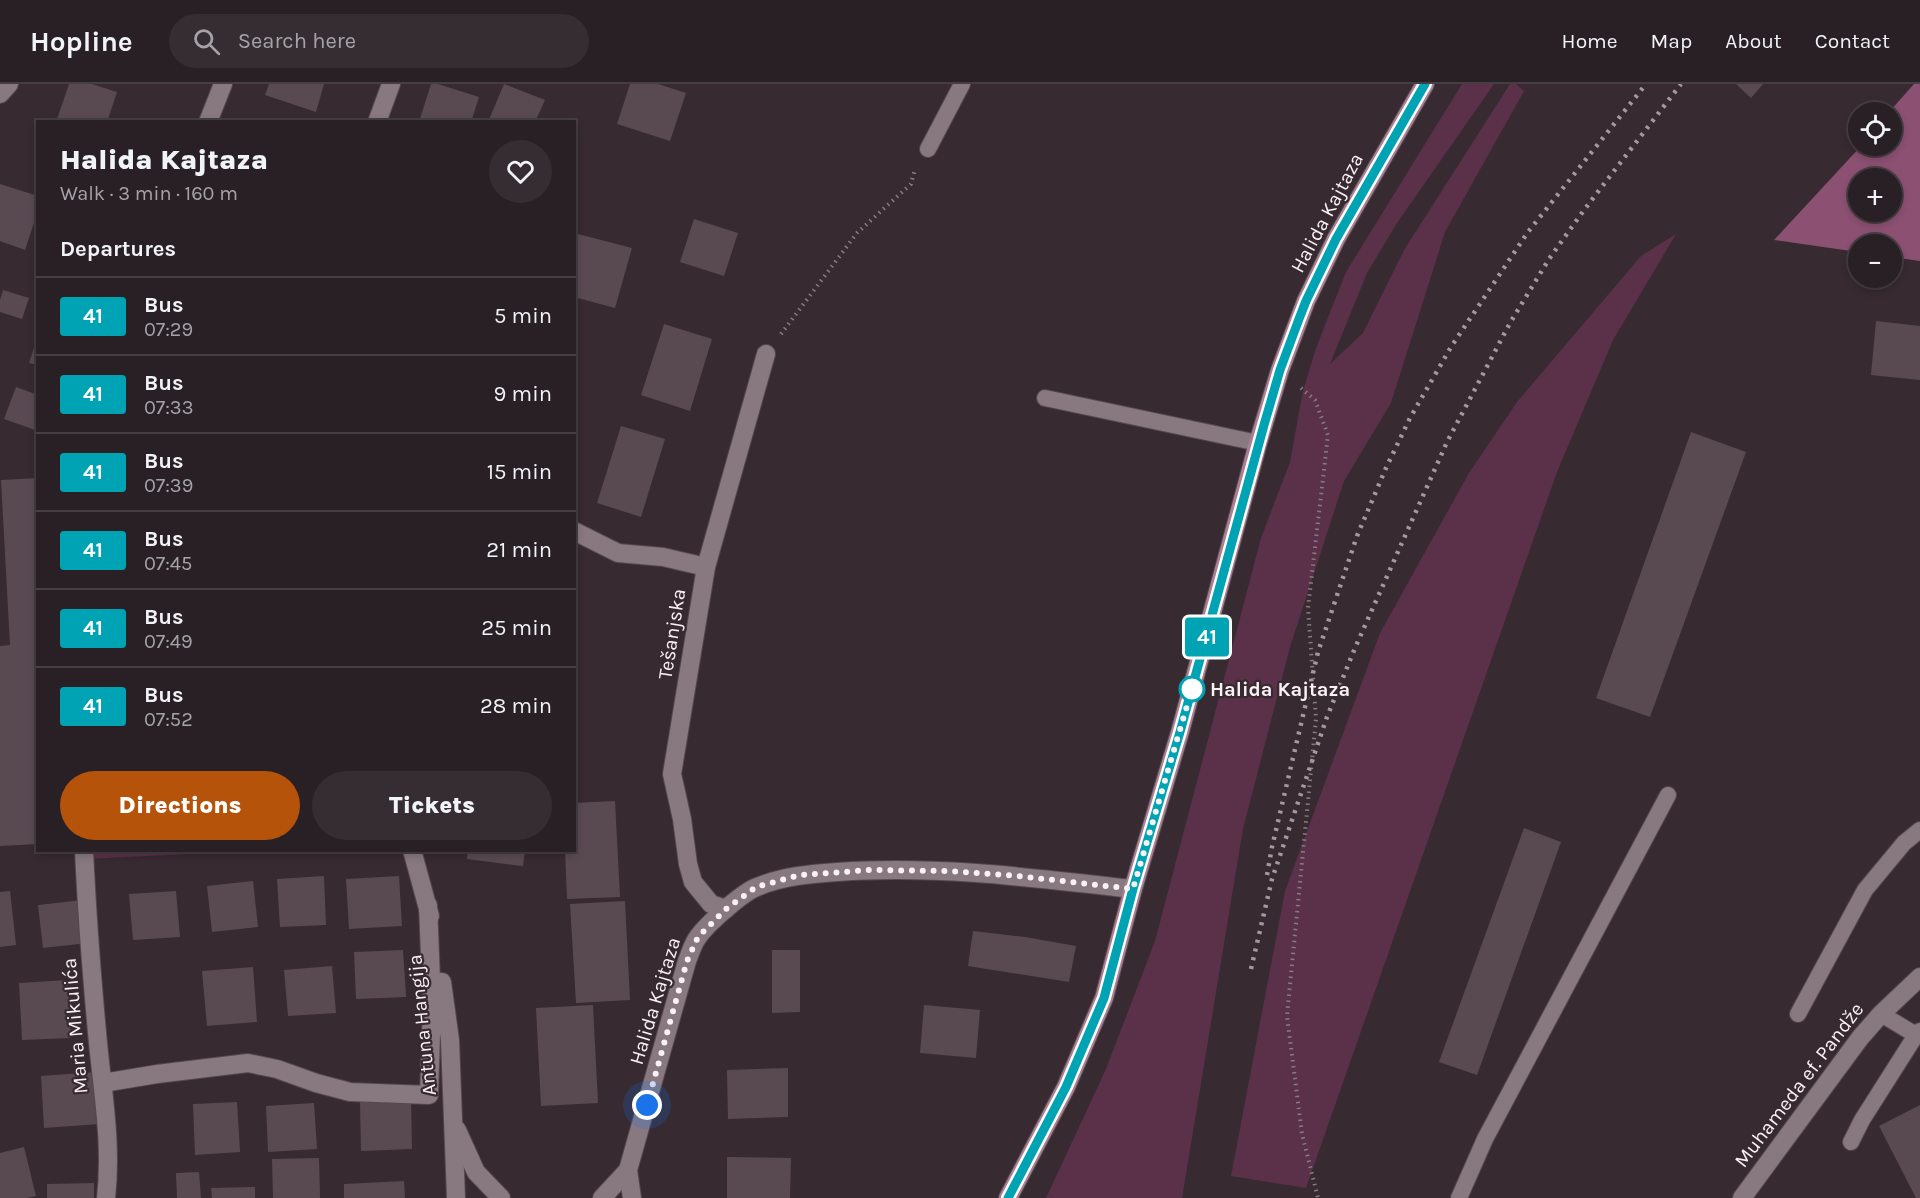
<!DOCTYPE html>
<html lang="en">
<head>
<meta charset="utf-8">
<style>
	:root { --surface:#292025; --page:#352d32; --text:#f1f3f6; --muted:#a5a3a7; --line:#453e42; --accent:#b45309 }
	body { margin:0; font-family:Karla,sans-serif; background:var(--page); color:var(--text); height:100vh; display:flex; flex-direction:column; font-size:22px; white-space:nowrap }
	* { box-sizing:border-box; margin:0 }
	p { font-size:20px; color:var(--muted) }
	.icon { flex:none; width:33px; height:33px; fill:none; stroke:currentColor; stroke-width:2; stroke-linecap:round; stroke-linejoin:round }
	.map { position:relative; flex:1; overflow:hidden }
	.details { position:absolute; left:36px; top:36px; width:540px; height:732px; display:flex; flex-direction:column; background:var(--surface); border-radius:0px; box-shadow:0 3px 9px #0003,0 0 0 2px var(--line) }
	.details>* { flex:none }
	.badge { padding:0 12px; border-radius:4px; font-size:21px; line-height:39px }
	.controls { position:absolute; left:1848px; top:18px; display:grid; gap:12px }
	.controls a { display:grid; place-items:center; width:54px; height:54px; border-radius:50%; background:var(--surface); box-shadow:0 3px 9px #0003,0 0 0 2px var(--line); font-size:30px }
	.you { position:absolute; width:30px; height:30px; margin:-15px; border:4px solid #fff; border-radius:50%; background:#1a73e8; box-shadow:0 0 0 9px #1a73e833 }
	.map>.badge { position:absolute; translate:-50% -50%; box-shadow:0 0 0 3px #fff }
	h2 { padding:0 24px; font-size:22px; line-height:54px }
	.round { display:grid; place-items:center; flex:none; width:63px; height:63px; border-radius:32px; background:var(--page) }
	.summary { display:flex; align-items:center; justify-content:space-between; height:102px; padding:0 24px }
	h1 { font-size:28px; font-weight:800; line-height:45px }
	.button { display:flex; gap:12px; margin-top:auto; padding:12px 24px }
	.button a { flex:1; height:69px; border-radius:36px; background:var(--accent); color:#fff; font-size:24px; font-weight:800; line-height:69px; text-align:center }
	.button a+a { background:var(--page); color:var(--text) }
	ul { padding:0; list-style:none }
	li { display:flex; align-items:center; gap:18px; height:78px; padding:0 24px; border-top:2px solid var(--line) }
	li div { flex:1 }
	li b { display:block; font-size:22px }
	li em { font-style:normal }
	li .badge { min-width:66px; font-weight:700; text-align:center }
	header { display:flex; align-items:center; gap:36px; box-sizing:border-box; height:84px; padding:0 30px; background:var(--surface); border-bottom:2px solid var(--line) }
	header strong { font-size:28px }
	nav { display:flex; gap:33px; margin-inline-start:auto; font-size:21px }
	.search { width:420px; height:54px; background:var(--page); display:flex; align-items:center; gap:15px; box-sizing:border-box; padding:0 21px; border-radius:33px; color:var(--muted); font-size:22px }
	.map>svg:first-child { display:block }
	.green { fill:#5b3149 }
	.forest { fill:#8c5072; fill-rule:evenodd }
	.building { fill:#594a52 }
	.lines { fill:none; stroke-linecap:round; stroke-linejoin:round }
	.lane-casing { stroke:#54484e; stroke-width:18 }
	.street-casing { stroke:#54484e; stroke-width:20 }
	.secondary-casing { stroke:#54484e; stroke-width:20 }
	.path { stroke:#887c82; stroke-width:4; stroke-dasharray:1.5 4.5; stroke-linecap:butt }
	.lane { stroke:#887880; stroke-width:16 }
	.street { stroke:#887880; stroke-width:18 }
	.secondary { stroke:#aa7f96; stroke-width:18 }
	.rail { stroke:#a4999f; stroke-width:4.5; stroke-dasharray:3 6; stroke-linecap:butt }
	.line-casing { stroke:#fff; stroke-width:14 }
	.line { stroke:#00a3b4; stroke-width:9 }
	.walk { stroke:#faf1f5; stroke-width:6; stroke-dasharray:0 10.8 }
	.stop-dot { fill:#fff; stroke:#00a3b4; stroke-width:3 }
	.labels { text-anchor:middle; dominant-baseline:central; stroke-width:4.5; stroke-linejoin:round; paint-order:stroke }
	.street-label { font-size:20px; fill:#faf1f5; stroke:#372a31 }
	.stop-label { font-size:20px; font-weight:bold; fill:#faf1f5; stroke:#372a31; text-anchor:start }
</style>
</head>
<body>
<header>
<strong>Hopline</strong>
<div class="search"><svg class="icon" aria-label="search" viewBox="0 0 24 24"><circle cx="10" cy="10" r="6"/><path d="M15 15l6 6"/></svg>Search here</div>
<nav><a>Home</a><a>Map</a><a>About</a><a>Contact</a></nav>
</header>
<div class="map">
<svg width="1920" height="1114" viewBox="0 0 1920 1114">
	<rect width="100%" height="100%" fill="#372a31"/>
	<g class="green">
		<polygon points="1462,0 1494,0 1397,139 1367,189 1330,280 1363,249 1404,166 1510,0 1516,0 1524,7 1445,148 1391,319 1344,397 1290,563 1243,745 1182,1114 1046,1114 1106,985 1155,857 1261,454 1290,378 1303,307 1316,264 1346,188"/>
		<polygon points="1676,150 1613,256 1557,388 1306,1104 1231,1092 1285,807 1380,549 1469,389 1517,318 1641,172"/>
		<polygon points="84,766 250,767 84,775"/>
	</g>
	<path class="forest" d="M1914,0H1920V177L1892,173V160H1858V168L1774,156L1861,62H1892V28H1889ZM1858,94H1892V128H1858Z"/>
	<g class="building">
		<polygon points="69,0 92,0 117,8 107,38 56,38"/>
		<polygon points="269,0 324,0 316,28 265,11"/>
		<polygon points="431,0 438,0 479,13 471,38 419,38"/>
		<polygon points="504,0 545,16 535,38 488,38"/>
		<polygon points="630,0 658,0 686,9 670,57 617,40"/>
		<polygon points="1736,0 1763,0 1751,14"/>
		<polygon points="0,100 38,112 38,127 25,166 0,157"/>
		<polygon points="694,135 738,149 724,192 680,178"/>
		<polygon points="574,149 632,164 615,224 574,213"/>
		<polygon points="3,206 29,214 22,235 0,228 0,216"/>
		<polygon points="1876,237 1920,242 1920,296 1871,291"/>
		<polygon points="664,240 712,255 690,327 641,311"/>
		<polygon points="37,255 38,255 38,281 29,279"/>
		<polygon points="16,303 38,311 38,347 4,335"/>
		<polygon points="621,342 665,355 641,433 597,419"/>
		<polygon points="1691,348 1746,368 1650,633 1596,614"/>
		<polygon points="38,394 38,760 0,762 0,562 10,561 1,396"/>
		<polygon points="615,717 620,813 567,815 565,766 574,766 574,719"/>
		<polygon points="1524,744 1561,758 1477,991 1439,978"/>
		<polygon points="468,766 525,766 523,782 467,775"/>
		<polygon points="324,792 326,841 280,843 277,795"/>
		<polygon points="399,792 402,842 349,845 346,795"/>
		<polygon points="253,797 258,843 212,848 207,802"/>
		<polygon points="10,807 16,861 0,863 0,808"/>
		<polygon points="176,807 180,853 133,856 129,810"/>
		<polygon points="83,816 88,859 43,864 38,821"/>
		<polygon points="625,817 630,916 576,919 570,820"/>
		<polygon points="973,847 1025,853 1076,862 1069,898 968,882"/>
		<polygon points="403,866 406,913 356,915 354,868"/>
		<polygon points="772,866 800,866 800,928 772,929"/>
		<polygon points="332,882 336,929 288,932 284,886"/>
		<polygon points="253,883 257,938 207,942 202,887"/>
		<polygon points="68,896 71,954 22,956 19,899"/>
		<polygon points="593,921 598,1019 541,1022 536,924"/>
		<polygon points="924,921 980,926 976,974 920,969"/>
		<polygon points="788,984 788,1033 728,1035 727,986"/>
		<polygon points="96,988 100,1040 44,1044 41,992"/>
		<polygon points="411,1016 412,1065 361,1067 360,1017"/>
		<polygon points="237,1018 240,1068 195,1071 193,1020"/>
		<polygon points="314,1019 317,1065 268,1068 266,1022"/>
		<polygon points="1920,1021 1920,1114 1916,1114 1879,1042"/>
		<polygon points="24,1063 36,1112 26,1114 0,1114 0,1069"/>
		<polygon points="727,1073 791,1074 790,1114 727,1114"/>
		<polygon points="319,1074 320,1114 273,1114 272,1075"/>
		<polygon points="199,1088 201,1114 177,1114 176,1089"/>
		<polygon points="404,1097 405,1114 344,1114 344,1100"/>
		<polygon points="94,1099 94,1114 47,1114 47,1100"/>
		<polygon points="255,1103 255,1114 212,1114 211,1104"/>
	</g>
	<g class="lines">
		<g class="lane-casing">
			<g id="lane">
				<polyline points="928,65 962,0"/>
				<polyline points="1045,314 1258,359"/>
				<polyline points="1798,930 1865,806 1904,759 1920,746"/>
				<polyline points="1881,930 1916,951 1920,947"/>
				<polyline points="1851,1058 1862,1036 1916,951"/>
				<polyline points="1459,1114 1485,1055 1668,711"/>
			</g>
		</g>
		<g class="street-casing">
			<g id="street">
				<polyline points="0,10 9,0"/>
				<polyline points="208,38 223,0"/>
				<polyline points="377,38 391,0"/>
				<polyline points="574,447 618,469 663,473 706,483"/>
				<path d="M84,766C87,831 92,895 98,959C103,1010 112,1062 106,1114"/>
				<polyline points="412,766 430,832"/>
				<polyline points="726,825 711,820 693,798 688,780 682,735 672,690 706,483 766,270"/>
				<polyline points="442,898 450,956 456,1114"/>
				<polyline points="103,999 157,990 248,979 277,985 316,999 350,1008 429,1011 432,921 428,821"/>
				<polyline points="457,1046 476,1088 501,1114"/>
				<polyline points="602,1114 628,1086"/>
				<path d="M632,1114L628,1086L687,877C690,870 693,859 698,853C707,840 743,808 757,803C783,792 811,790 838,788C936,781 1035,794 1133,805"/>
				<polyline points="1742,1114 1860,954 1881,930 1920,893"/>
			</g>
		</g>
		<g class="secondary-casing">
			<polyline id="secondary" points="1008,1114 1066,1003 1104,914 1133,805 1180,648 1258,359 1280,286 1306,217 1336,155 1425,0"/>
		</g>
		<g class="path">
			<polyline points="781,250 857,149 911,100 915,85"/>
			<polyline points="1301,304 1315,316 1328,351 1308,524 1316,635 1287,932 1302,1050 1318,1114"/>
		</g>
		<use href="#lane" class="lane"/>
		<use href="#street" class="street"/>
		<use href="#secondary" class="secondary"/>
		<g class="rail">
			<polyline points="1267,791 1272,763 1318,568 1357,452 1386,384 1410,334 1451,263 1528,148 1646,0"/>
			<polyline points="1251,885 1272,795 1327,633 1355,564 1447,358 1510,239 1549,175 1584,126 1681,0"/>
		</g>
	</g>
	<g class="lines">
		<g class="line-casing">
			<polyline id="line" points="1008,1114 1066,1003 1104,914 1133,805 1180,648 1264,341 1280,286 1299,235 1306,217 1336,155 1425,0"/>
		</g>
		<use href="#line" class="line"/>
		<polyline class="walk" points="647,1021 687,877 698,853 726,825 756,803 800,791 870,786 949,787 1018,792 1133,805 1192,605"/>
	</g>
	<circle class="stop-dot" cx="1192" cy="605" r="12"/>
	<g class="labels">
		<g class="street-label">
			<text transform="translate(1327 129) rotate(-62)">Halida Kajtaza</text>
			<text transform="translate(672 550) rotate(-81)">Tešanjska</text>
			<text transform="translate(655 917) rotate(-73)">Halida Kajtaza</text>
			<text transform="translate(422 941) rotate(-96)">Antuna Hangija</text>
			<text transform="translate(75 942) rotate(-95)">Maria Mikulića</text>
			<text transform="translate(1799 1001) rotate(-53)">Muhameda ef. Pandže</text>
		</g>
		<g class="stop-label">
			<text x="1210" y="605">Halida Kajtaza</text>
		</g>
	</g>
</svg>
<div class="controls">
<a><svg class="icon" aria-label="locate" viewBox="0 0 24 24"><circle cx="12" cy="12" r="6"/><path d="M12 2v4M12 18v4M2 12h4M18 12h4"/></svg></a>
<a>+</a>
<a>−</a>
</div>
<div class="you" style="left:647px;top:1021px"></div>
<b class="badge" style="left:1207px;top:553px;background:#00a3b4;color:#fff">41</b>
<section class="details">
<div class="summary"><div><h1>Halida Kajtaza</h1><p>Walk · 3 min · 160 m</p></div><a class="round"><svg class="icon" aria-label="heart" viewBox="0 0 24 24"><path d="M12 20l-8-8c-3-5 5-10 8-4 3-6 11-1 8 4z"/></svg></a></div>
<h2>Departures</h2>
<ul>
<li><span class="badge" style="background:#00a3b4;color:#fff">41</span><div><b>Bus</b><p>07:29</p></div><em>5 min</em></li>
<li><span class="badge" style="background:#00a3b4;color:#fff">41</span><div><b>Bus</b><p>07:33</p></div><em>9 min</em></li>
<li><span class="badge" style="background:#00a3b4;color:#fff">41</span><div><b>Bus</b><p>07:39</p></div><em>15 min</em></li>
<li><span class="badge" style="background:#00a3b4;color:#fff">41</span><div><b>Bus</b><p>07:45</p></div><em>21 min</em></li>
<li><span class="badge" style="background:#00a3b4;color:#fff">41</span><div><b>Bus</b><p>07:49</p></div><em>25 min</em></li>
<li><span class="badge" style="background:#00a3b4;color:#fff">41</span><div><b>Bus</b><p>07:52</p></div><em>28 min</em></li>
</ul>
<div class="button"><a>Directions</a><a>Tickets</a></div>
</section>
</div>
</body>
</html>
